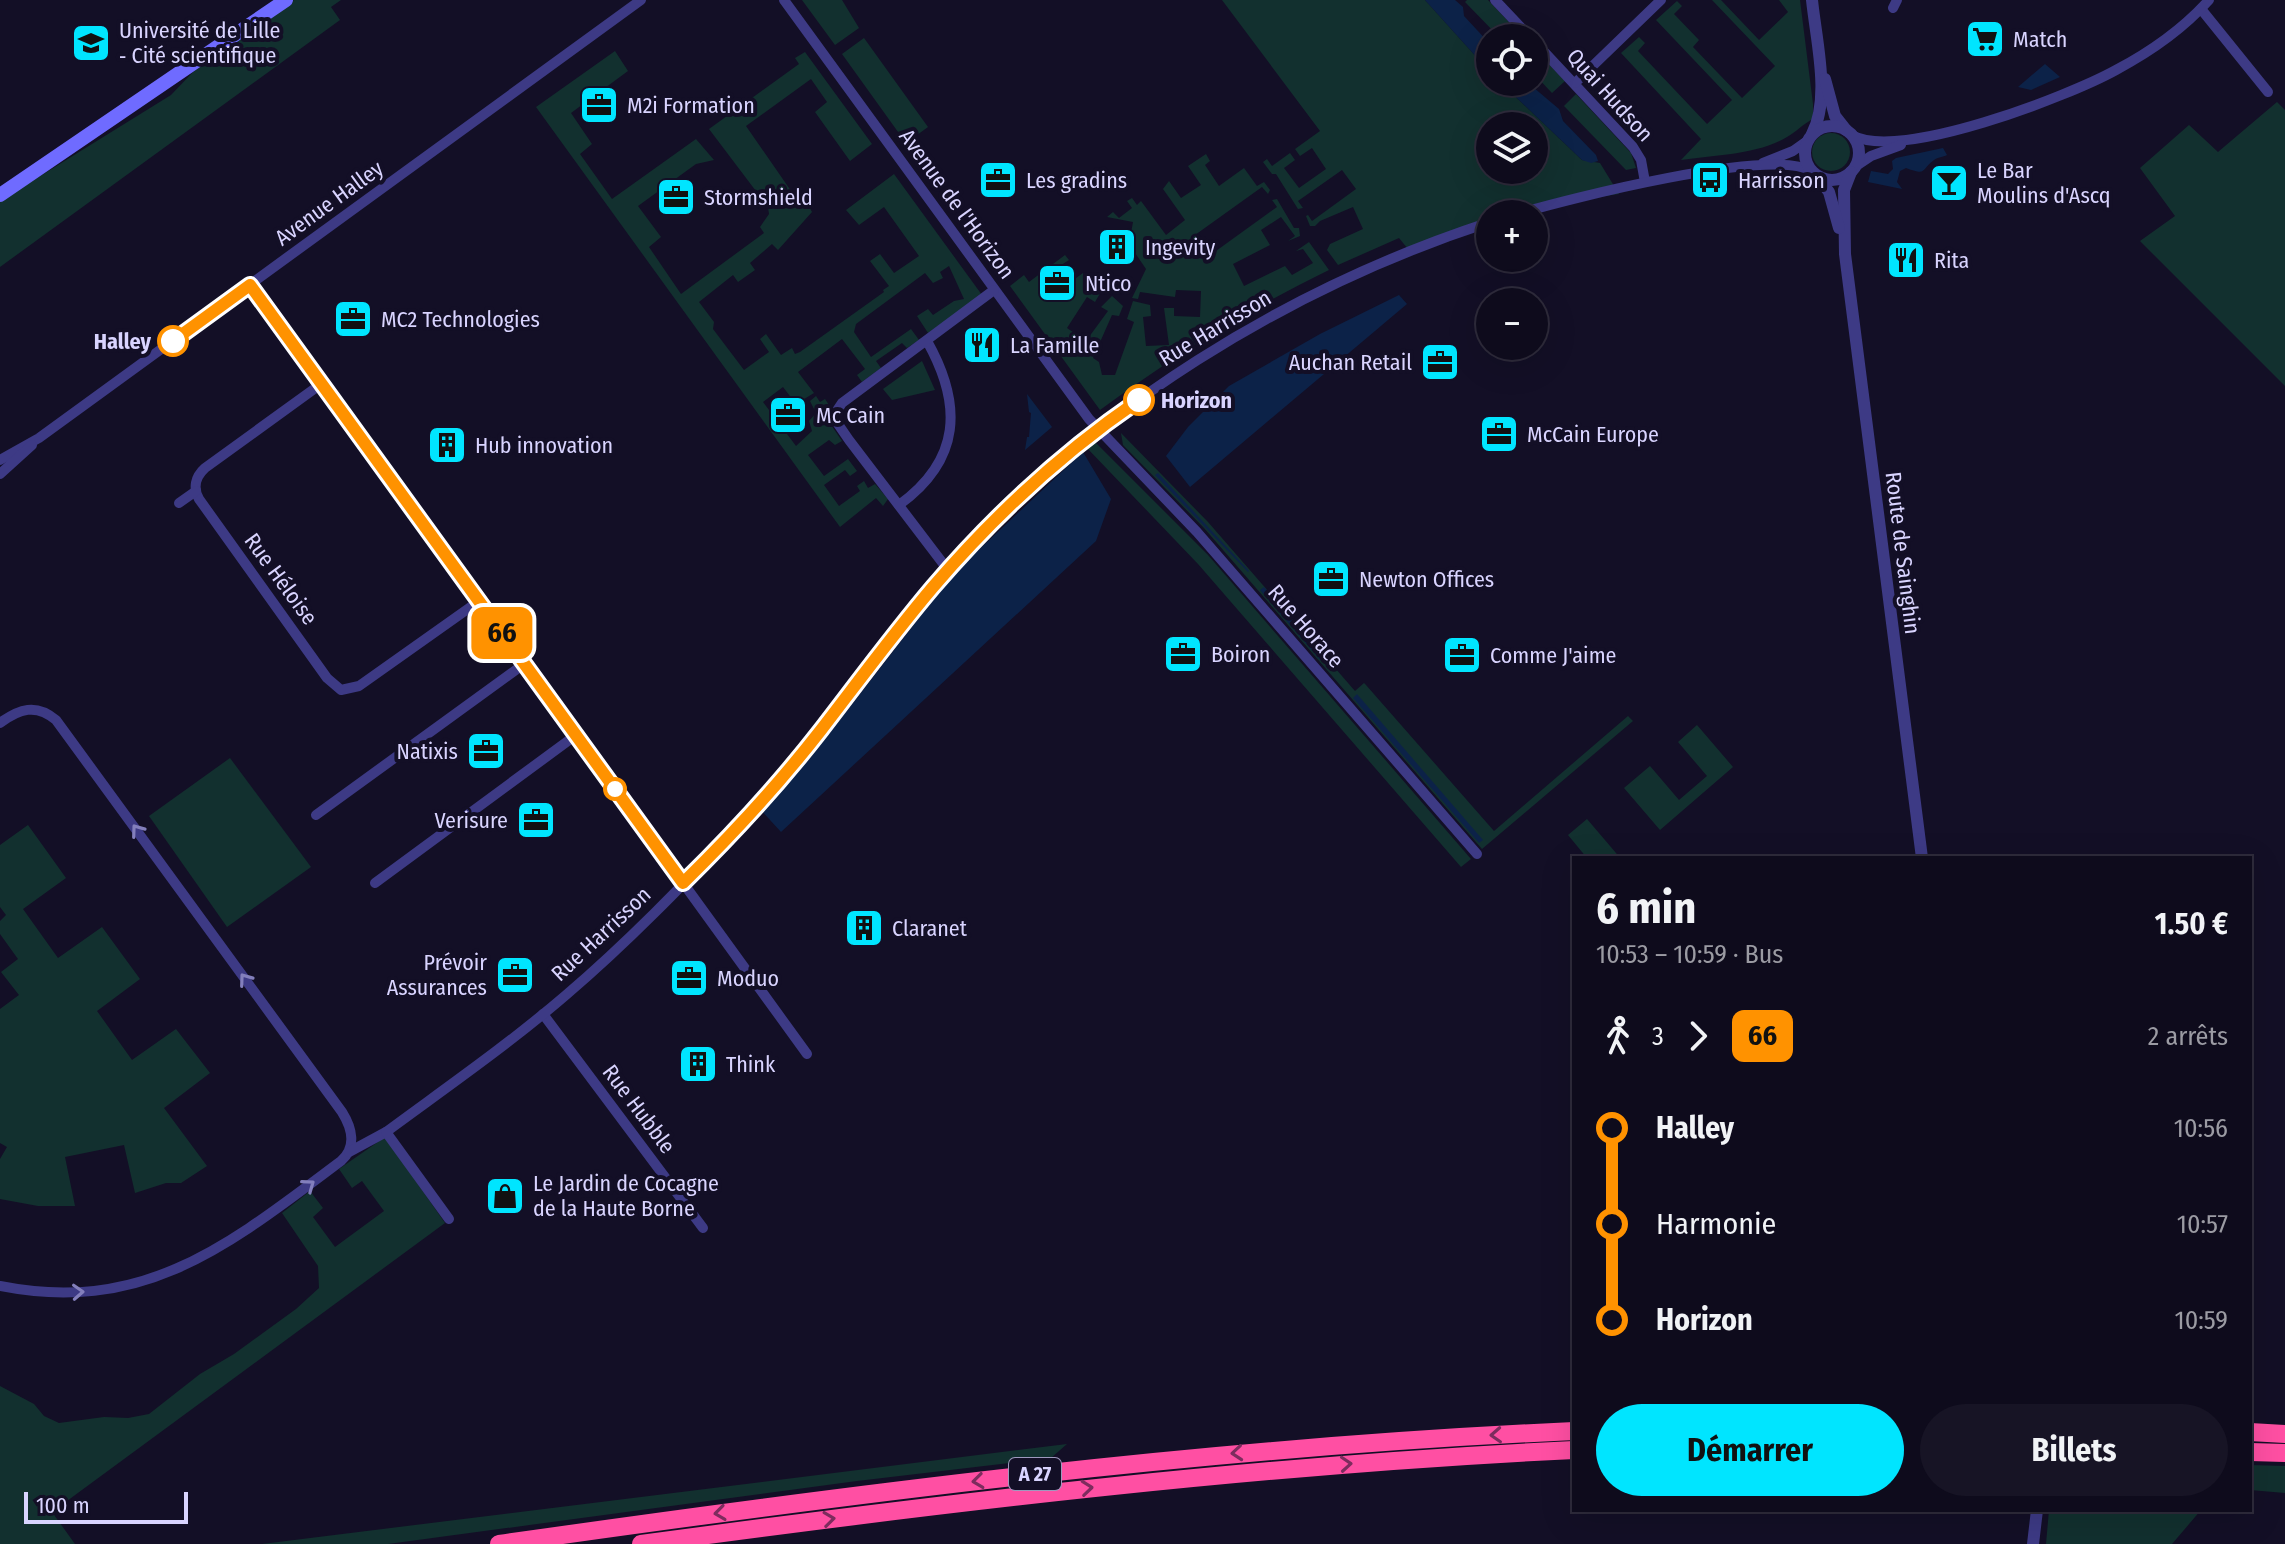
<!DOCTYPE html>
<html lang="fr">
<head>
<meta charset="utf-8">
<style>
	:root { --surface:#0e0b1c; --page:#171425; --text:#f1f3f6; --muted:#9b9ba3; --line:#2e2b3b; --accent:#00e5ff }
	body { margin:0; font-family:"Fira Sans Condensed",sans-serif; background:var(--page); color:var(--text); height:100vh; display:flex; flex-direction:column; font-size:30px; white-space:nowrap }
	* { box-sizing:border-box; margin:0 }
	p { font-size:26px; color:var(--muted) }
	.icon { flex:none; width:44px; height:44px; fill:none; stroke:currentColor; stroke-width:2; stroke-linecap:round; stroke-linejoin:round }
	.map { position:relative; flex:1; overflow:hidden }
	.details { position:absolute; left:1572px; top:856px; width:680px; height:656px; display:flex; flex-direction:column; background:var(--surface); border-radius:0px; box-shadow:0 8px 32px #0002,0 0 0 2px var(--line) }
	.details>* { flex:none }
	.badge { padding:0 16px; border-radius:12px; font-size:28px; line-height:52px }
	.fabs { position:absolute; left:1476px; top:24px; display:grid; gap:16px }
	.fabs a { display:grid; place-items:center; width:72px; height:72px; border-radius:50%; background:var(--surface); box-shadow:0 8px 32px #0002,0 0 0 2px var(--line); font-size:40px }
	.scale { position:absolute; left:24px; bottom:20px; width:164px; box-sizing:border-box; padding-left:8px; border:4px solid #d9d4ff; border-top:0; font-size:22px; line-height:28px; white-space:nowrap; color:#d9d4ff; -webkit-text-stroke:6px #130f26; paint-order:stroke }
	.map>.badge { position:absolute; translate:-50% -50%; box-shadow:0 0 0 4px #fff }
	.legs { display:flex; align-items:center; gap:12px; height:88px; padding:0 24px; font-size:26px }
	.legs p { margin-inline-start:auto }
	.head { display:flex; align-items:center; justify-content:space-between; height:136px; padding:0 24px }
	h1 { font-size:44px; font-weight:700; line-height:60px }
	.button { display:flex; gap:16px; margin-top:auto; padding:16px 24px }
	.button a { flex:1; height:92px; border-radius:48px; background:var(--accent); color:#111; font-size:32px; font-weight:700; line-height:92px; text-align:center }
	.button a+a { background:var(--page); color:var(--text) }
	ul { padding:0 24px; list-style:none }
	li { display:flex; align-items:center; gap:28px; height:96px; font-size:30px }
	li i { display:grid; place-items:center; width:12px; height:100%; margin:0 10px; background:currentColor }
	li i::after { content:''; width:20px; height:20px; margin:-10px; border:6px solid; border-radius:50%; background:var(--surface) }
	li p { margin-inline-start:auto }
	li:first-child i { background:linear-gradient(#0000 50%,currentColor 0) }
	li:last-child i { background:linear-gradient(currentColor 50%,#0000 0) }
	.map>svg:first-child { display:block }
	.green { fill:#12302f; fill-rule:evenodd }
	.water { fill:#0c2248 }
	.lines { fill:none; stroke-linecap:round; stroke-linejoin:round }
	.minor { stroke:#3d3a85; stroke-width:10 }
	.tertiary { stroke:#3d3a85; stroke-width:12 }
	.secondary { stroke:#6f6bff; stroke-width:14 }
	.motorway { stroke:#ff4fa3; stroke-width:18 }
	.oneway { stroke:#837fbc }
	.oneway2 { stroke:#7d2c5e }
	.line-1-casing { stroke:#fff; stroke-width:18 }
	.line-1 { stroke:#ff9200; stroke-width:12 }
	.stop-1-dot { fill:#fff; stroke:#ff9200; stroke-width:4 }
	.labels { text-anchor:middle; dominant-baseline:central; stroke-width:8; stroke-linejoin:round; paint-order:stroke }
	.shield { fill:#130f26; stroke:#9e99be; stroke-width:2 }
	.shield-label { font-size:20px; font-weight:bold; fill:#d9d4ff }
	.poi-label { font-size:22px; fill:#d9d4ff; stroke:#130f26; text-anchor:start }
	.street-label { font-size:22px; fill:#d9d4ff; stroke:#130f26 }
	.stop-label { font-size:22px; font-weight:bold; fill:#d9d4ff; stroke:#130f26; text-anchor:end }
</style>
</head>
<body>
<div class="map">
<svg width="2285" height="1544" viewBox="0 0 2285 1544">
	<rect width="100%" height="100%" fill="#130f26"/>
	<g class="green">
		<polygon points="294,0 341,0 331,7 340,20 0,267 0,201 171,95 193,72"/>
		<polygon points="802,0 842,0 859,28 835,45"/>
		<path d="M1222,0H1425L1490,72V82H1500L1582,160L1600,163L1619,194L1528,207L1506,214H1490V219L1408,249L1399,238L1338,265L1327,250L1330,244L1363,229L1353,207L1320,221L1315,226H1310L1306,216L1308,215L1312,221L1356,189L1342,170L1298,201L1303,208L1298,209L1276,174H1272L1263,162L1267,159L1272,166L1290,153L1295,160L1284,168L1299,188L1326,169L1312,148L1300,156L1295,149L1320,131ZM1490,126H1534V170H1490Z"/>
		<polygon points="1467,0 1488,0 1524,38 1500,38 1465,2"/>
		<path d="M1712,0H1721L1759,40L1788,12L1779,0H1800L1813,104V119C1803,124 1796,132 1787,137C1757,155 1715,155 1681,160L1701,139L1621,53L1639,37L1645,43L1638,51L1707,124L1732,100L1656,20L1677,1L1682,6L1674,14L1699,40L1693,47L1742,98L1775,66Z"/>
		<polygon points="864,38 928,127 906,143 842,54"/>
		<polygon points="1534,49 1565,81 1552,93 1534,74"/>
		<polygon points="615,51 628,71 571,113 592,144 580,154 612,199 696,139 714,160 696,164 638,206 661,237 649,247 681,294 764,233 760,227 769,214 768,207 709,129 799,64 795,58 805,52 872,144 850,161 815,112 827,102 811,79 746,126 798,201 804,197 812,212 778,250 772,244 750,263 755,270 738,282 733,275 699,302 714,322 713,329 744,370 769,352 760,339 766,334 781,355 792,348 795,354 800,352 884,292 883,290 889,286 870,261 880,254 894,273 919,256 884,207 859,225 846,210 894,174 982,295 928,333 917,316 928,309 933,315 954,301 964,299 949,266 940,272 943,278 933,283 925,273 856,324 854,332 871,357 911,329 919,340 907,348 902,343 876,361 881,368 862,382 857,375 865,369 842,339 798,372 814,393 796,404 783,387 763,402 796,446 812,431 809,421 816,413 810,401 816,396 820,402 825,399 831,408 829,422 842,441 835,445 829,440 808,455 824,476 848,459 857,471 850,476 845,470 824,485 839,506 860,491 857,486 864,481 868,488 875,484 888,499 883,506 876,498 840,527 536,107"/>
		<polygon points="1576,94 1631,153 1636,168 1626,170 1564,106"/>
		<polygon points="2277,102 2285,110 2285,386 2140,241 2175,216 2140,168 2189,125 2218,152"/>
		<circle cx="1831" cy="152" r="19"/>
		<path d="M1206,154L1210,161L1205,165L1219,186L1244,168L1257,186L1264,182L1270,190L1268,194L1262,187L1195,235L1209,256L1277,207L1272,200L1277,199L1294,228H1299L1300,236L1288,241L1295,236L1281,217L1261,230L1270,245L1233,264L1244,286L1285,266L1292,275L1313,263L1303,249L1296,251L1309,242L1329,270C1247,310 1174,356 1100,410L1010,286L1024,275L1029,282L1065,255L1069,260L1038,280L1054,300L1064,296L1063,294L1074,285L1072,281L1083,273L1094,289L1102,284V290L1095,302L1087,297L1067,328L1086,341L1108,311L1101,307L1112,296L1123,306L1119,316L1112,315L1093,358L1099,362L1102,375H1115L1134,322L1127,319L1133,301L1150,305L1151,316L1143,317L1146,346L1169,345L1164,308H1174V316L1200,317L1201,291L1176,290L1175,297L1140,292L1138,299L1132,298L1146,269L1129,244L1133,222L1107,217L1113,212L1119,218L1132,208L1127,201L1132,198L1137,205L1141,201L1166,235L1185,220L1163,189L1169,181L1181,198L1201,185L1188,166Z"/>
		<polygon points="922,361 935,390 892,400 883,389"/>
		<polygon points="1121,433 1208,522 1355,691 1364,683 1366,685 1494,831 1628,716 1633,721 1482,849 1204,528 1123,445"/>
		<polygon points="1094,441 1208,555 1471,859 1461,867 1198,564 1087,448"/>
		<polygon points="1697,725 1733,767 1660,830 1624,788 1650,766 1679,800 1707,776 1678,742"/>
		<polygon points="230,758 311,867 227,927 149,816"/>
		<polygon points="1587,819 1616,853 1620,858 1587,858 1568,835"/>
		<polygon points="28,825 66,878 23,909 58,958 102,927 140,979 97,1011 132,1060 176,1029 210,1073 164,1108 207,1166 181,1183 166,1183 135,1193 124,1145 65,1157 75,1206 38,1206 0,1199 0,1159 7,1147 0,1143 0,1009 19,995 1,972 18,959 0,934 0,921 6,915 0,907 0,845"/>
		<polygon points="385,1137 445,1223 52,1512 75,1544 0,1544 0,1386 34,1404 44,1416 59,1423 104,1417 128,1418 149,1414 200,1374 234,1354 296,1309 319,1288 318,1266 282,1213 310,1191 323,1208 313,1217 335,1247 384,1211 362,1181 352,1188 339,1169"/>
		<polygon points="1067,1444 1051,1458 857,1481 388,1544 262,1544"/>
		<polygon points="2250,1465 2285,1466 2285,1493 2250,1490"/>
		<polygon points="2049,1510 2201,1510 2172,1544 2046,1544"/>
	</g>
	<g class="water">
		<polygon points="1425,0 1455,0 1463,7 1464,16 1490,44 1490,72"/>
		<polygon points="2045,64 2060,77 2031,90 2018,87"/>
		<polygon points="1500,82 1527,82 1559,109 1563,121 1596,155 1598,161 1591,163 1582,160"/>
		<path d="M1943,148L1947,155C1943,157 1938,157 1934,160C1920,170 1928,176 1906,168L1900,171L1897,182L1902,189L1868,182L1871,171L1888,174L1893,169L1892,161L1896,158Z"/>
		<polygon points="1399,295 1407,304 1190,487 1166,456 1188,427 1229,386 1320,334"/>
		<polygon points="1027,394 1052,427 1025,450 1027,437 1029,437 1031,413 1029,412"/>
		<polygon points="1083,452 1111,499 1096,541 781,832 760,809 811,757 954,573"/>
		<polygon points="1158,473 1249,571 1248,572 1155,475"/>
		<polygon points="1264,587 1324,656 1320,660 1260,590"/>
		<polygon points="1357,694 1483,840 1479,843 1353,698"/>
	</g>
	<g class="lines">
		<g class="minor">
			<polyline points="784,0 1089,419 1197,532 1477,854"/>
			<polyline points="1495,0 1531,38"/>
			<polyline points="1893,8 1897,0"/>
			<polyline points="2201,9 2268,92"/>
			<polyline points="1534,41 1633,147 1641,160 1645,182"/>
			<polyline points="1575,83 1661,0"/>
			<path d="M1852,135C1899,162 2069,96 2116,70C2150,52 2183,29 2209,0"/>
			<polyline points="1763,163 1793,151 1807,141"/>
			<polyline points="1856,166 1871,156 1901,145"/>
			<path d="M1517,214C1568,199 1771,147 1811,171"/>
			<polyline points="250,285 807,1054"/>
			<path d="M321,384L205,468C195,477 193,488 199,499L327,678L341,690L359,686L479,601"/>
			<polyline points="0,460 39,438 641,0"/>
			<polyline points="0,474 32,445"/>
			<polyline points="179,503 196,491"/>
			<path d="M899,505C961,460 963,405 927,341"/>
			<polyline points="948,570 849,440 838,424 836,412 842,403 994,290"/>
			<path d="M0,723C19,709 36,703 56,720L342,1112C352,1128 357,1147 341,1161C231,1243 146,1315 0,1286"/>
			<polyline points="316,815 524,664"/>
			<polyline points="375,883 576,735"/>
			<polyline points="543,1014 703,1228"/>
			<polyline points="349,1152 386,1132"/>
			<path d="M449,1219L386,1132C447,1087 509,1044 566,995C627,943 683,885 738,827C814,745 875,651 950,568C1095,408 1285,289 1490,222"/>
		</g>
		<g class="tertiary">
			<path d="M1812,0C1816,40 1831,98 1812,134"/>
			<polyline points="1825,79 1835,116 1846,130"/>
			<circle cx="1832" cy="153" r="27"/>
			<polyline points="1851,172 1844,190 1845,254 1922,858"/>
			<polyline points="1817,176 1829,192 1839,228"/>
			<polyline points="2033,1544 2037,1510"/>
		</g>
		<polyline class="secondary" points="0,195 286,0"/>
		<g class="motorway">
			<polyline points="2250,1432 2285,1434"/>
			<polyline points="2250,1452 2285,1453"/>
			<path d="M499,1544C856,1493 1214,1447 1574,1431"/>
			<path d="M641,1544C951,1502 1261,1465 1574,1450"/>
		</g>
	</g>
	<defs><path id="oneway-chevron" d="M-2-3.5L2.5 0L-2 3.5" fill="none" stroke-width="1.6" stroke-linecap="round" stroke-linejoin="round" transform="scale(2)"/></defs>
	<g class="oneway">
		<use href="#oneway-chevron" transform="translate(137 830) rotate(-126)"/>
		<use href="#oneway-chevron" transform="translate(245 979) rotate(-126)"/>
		<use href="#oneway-chevron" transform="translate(309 1185) rotate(-36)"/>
		<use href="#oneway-chevron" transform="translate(78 1292) rotate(-3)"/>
	</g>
	<g class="oneway2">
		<use href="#oneway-chevron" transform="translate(1496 1435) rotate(177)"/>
		<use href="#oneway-chevron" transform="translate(1237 1453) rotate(175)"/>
		<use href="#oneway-chevron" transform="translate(1346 1464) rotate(-4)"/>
		<use href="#oneway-chevron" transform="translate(978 1481) rotate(173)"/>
		<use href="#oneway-chevron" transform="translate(1087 1488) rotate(-6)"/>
		<use href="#oneway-chevron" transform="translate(720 1513) rotate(172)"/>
		<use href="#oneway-chevron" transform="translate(829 1519) rotate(-7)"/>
	</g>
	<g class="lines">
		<g class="line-1-casing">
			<path id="line-1" d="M173,341L250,285L683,883C732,835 779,784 821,730C858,682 894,633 933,587C993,517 1063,452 1139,400"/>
		</g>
		<use href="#line-1" class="line-1"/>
	</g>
	<defs>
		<g id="supermarket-square" transform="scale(2)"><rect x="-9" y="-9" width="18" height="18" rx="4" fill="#00e5ff" stroke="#130f26"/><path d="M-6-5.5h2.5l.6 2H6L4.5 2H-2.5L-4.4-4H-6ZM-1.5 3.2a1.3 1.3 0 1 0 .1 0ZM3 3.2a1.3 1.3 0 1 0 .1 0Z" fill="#111"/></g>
		<g id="university-square" transform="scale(2)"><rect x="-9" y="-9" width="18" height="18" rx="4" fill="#00e5ff" stroke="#130f26"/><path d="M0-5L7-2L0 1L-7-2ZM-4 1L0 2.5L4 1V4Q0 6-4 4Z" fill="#111"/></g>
		<g id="office-square" transform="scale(2)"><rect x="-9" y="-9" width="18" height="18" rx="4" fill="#00e5ff" stroke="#130f26"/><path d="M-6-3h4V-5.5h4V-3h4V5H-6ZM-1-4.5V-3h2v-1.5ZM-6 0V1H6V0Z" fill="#111"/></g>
		<g id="bus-square" transform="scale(2)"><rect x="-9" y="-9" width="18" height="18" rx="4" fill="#00e5ff" stroke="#130f26"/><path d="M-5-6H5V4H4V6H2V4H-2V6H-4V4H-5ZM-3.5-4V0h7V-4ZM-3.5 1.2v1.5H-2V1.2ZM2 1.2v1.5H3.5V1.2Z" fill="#111"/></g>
		<g id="bar-square" transform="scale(2)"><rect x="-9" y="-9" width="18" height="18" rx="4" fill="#00e5ff" stroke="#130f26"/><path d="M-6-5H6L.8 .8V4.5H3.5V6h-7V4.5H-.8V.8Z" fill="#111"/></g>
		<g id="building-square" transform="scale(2)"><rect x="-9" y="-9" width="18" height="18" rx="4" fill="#00e5ff" stroke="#130f26"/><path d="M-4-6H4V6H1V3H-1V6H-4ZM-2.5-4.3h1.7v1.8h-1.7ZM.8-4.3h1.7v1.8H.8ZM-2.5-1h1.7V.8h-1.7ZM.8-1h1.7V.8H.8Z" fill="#111"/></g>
		<g id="restaurant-square" transform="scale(2)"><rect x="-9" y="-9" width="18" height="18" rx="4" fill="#00e5ff" stroke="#130f26"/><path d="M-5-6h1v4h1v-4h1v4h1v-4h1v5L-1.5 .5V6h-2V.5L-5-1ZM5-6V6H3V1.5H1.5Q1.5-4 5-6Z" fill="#111"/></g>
		<g id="shop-square" transform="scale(2)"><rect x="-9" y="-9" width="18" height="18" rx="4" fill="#00e5ff" stroke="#130f26"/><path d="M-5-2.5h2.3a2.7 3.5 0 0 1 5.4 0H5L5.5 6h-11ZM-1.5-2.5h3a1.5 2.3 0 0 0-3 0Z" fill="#111"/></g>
	</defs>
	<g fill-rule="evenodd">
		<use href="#supermarket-square" x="1985" y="39"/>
		<use href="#university-square" x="91" y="43"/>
		<use href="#office-square" x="599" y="105"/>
		<use href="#office-square" x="998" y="180"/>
		<use href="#bus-square" x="1710" y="180"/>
		<use href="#bar-square" x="1949" y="183"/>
		<use href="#office-square" x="676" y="197"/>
		<use href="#building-square" x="1117" y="247"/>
		<use href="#restaurant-square" x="1906" y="260"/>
		<use href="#office-square" x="1057" y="283"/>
		<use href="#office-square" x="353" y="319"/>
		<use href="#restaurant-square" x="982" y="345"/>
		<use href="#office-square" x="1440" y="362"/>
		<use href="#office-square" x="788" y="415"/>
		<use href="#office-square" x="1499" y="434"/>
		<use href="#building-square" x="447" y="445"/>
		<use href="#office-square" x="1331" y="579"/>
		<use href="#office-square" x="1183" y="654"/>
		<use href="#office-square" x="1462" y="655"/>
		<use href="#office-square" x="486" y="751"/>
		<use href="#office-square" x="536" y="820"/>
		<use href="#building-square" x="864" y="928"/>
		<use href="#office-square" x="515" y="975"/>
		<use href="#office-square" x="689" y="978"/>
		<use href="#building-square" x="698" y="1064"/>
		<use href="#shop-square" x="505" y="1196"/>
	</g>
	<g class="stop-1-dot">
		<circle cx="173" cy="341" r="14"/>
		<circle cx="1139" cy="400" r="14"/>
		<circle cx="615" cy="789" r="10"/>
	</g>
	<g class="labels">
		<rect class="shield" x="1009" y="1458" width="52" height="32" rx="6"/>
		<g class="shield-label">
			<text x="1035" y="1474">A 27</text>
		</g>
		<g class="poi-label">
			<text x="119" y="30">Université de Lille<tspan x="119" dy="25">‐ Cité scientifique</tspan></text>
			<text x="2013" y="39">Match</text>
			<text x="627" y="105">M2i Formation</text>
			<text x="1977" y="170">Le Bar<tspan x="1977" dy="25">Moulins d'Ascq</tspan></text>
			<text x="1026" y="180">Les gradins</text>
			<text x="1738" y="180">Harrisson</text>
			<text x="704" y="197">Stormshield</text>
			<text x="1145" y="247">Ingevity</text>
			<text x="1934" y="260">Rita</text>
			<text x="1085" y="283">Ntico</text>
			<text x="381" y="319">MC2 Technologies</text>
			<text x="1010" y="345">La Famille</text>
			<text x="1412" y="362" text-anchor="end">Auchan Retail</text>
			<text x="816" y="415">Mc Cain</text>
			<text x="1527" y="434">McCain Europe</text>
			<text x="475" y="445">Hub innovation</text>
			<text x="1359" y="579">Newton Offices</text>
			<text x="1211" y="654">Boiron</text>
			<text x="1490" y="655">Comme J'aime</text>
			<text x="458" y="751" text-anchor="end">Natixis</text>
			<text x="508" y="820" text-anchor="end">Verisure</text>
			<text x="892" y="928">Claranet</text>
			<text x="487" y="962" text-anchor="end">Prévoir<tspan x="487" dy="25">Assurances</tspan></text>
			<text x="717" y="978">Moduo</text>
			<text x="726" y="1064">Think</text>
			<text x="533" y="1183">Le Jardin de Cocagne<tspan x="533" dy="25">de la Haute Borne</tspan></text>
		</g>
		<g class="street-label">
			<text transform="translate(1610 95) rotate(48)">Quai Hudson</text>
			<text transform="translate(329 203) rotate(-36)">Avenue Halley</text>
			<text transform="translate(957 204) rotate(54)">Avenue de l'Horizon</text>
			<text transform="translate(1215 328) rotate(-31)">Rue Harrisson</text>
			<text transform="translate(1903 553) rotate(83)">Route de Sainghin</text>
			<text transform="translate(281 579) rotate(54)">Rue Héloise</text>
			<text transform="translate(1306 626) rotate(49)">Rue Horace</text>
			<text transform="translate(601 934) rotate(-43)">Rue Harrisson</text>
			<text transform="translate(639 1109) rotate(53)">Rue Hubble</text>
		</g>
		<g class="stop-label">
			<text x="151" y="341">Halley</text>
			<text x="1161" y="400" text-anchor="start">Horizon</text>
		</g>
	</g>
</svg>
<div class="fabs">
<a><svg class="icon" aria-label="locate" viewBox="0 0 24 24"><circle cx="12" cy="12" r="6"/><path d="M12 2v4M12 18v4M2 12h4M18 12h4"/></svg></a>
<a><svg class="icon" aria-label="layers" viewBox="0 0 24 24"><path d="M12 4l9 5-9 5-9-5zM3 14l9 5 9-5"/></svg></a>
<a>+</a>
<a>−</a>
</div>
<div class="scale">100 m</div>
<b class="badge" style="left:502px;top:633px;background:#ff9200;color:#111">66</b>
<section class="details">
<div class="head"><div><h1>6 min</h1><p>10:53 – 10:59 · Bus</p></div><b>1.50 €</b></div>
<div class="legs"><svg class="icon" aria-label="walk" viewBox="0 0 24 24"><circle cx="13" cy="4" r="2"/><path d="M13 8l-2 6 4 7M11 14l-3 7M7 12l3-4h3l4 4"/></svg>3<svg class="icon" aria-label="forward" viewBox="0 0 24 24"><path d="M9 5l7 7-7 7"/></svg><b class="badge" style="background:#ff9200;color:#111">66</b><p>2 arrêts</p></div>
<ul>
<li><i style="color:#ff9200"></i><b>Halley</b><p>10:56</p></li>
<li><i style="color:#ff9200"></i><span>Harmonie</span><p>10:57</p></li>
<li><i style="color:#ff9200"></i><b>Horizon</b><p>10:59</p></li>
</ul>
<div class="button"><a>Démarrer</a><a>Billets</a></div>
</section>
</div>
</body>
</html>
